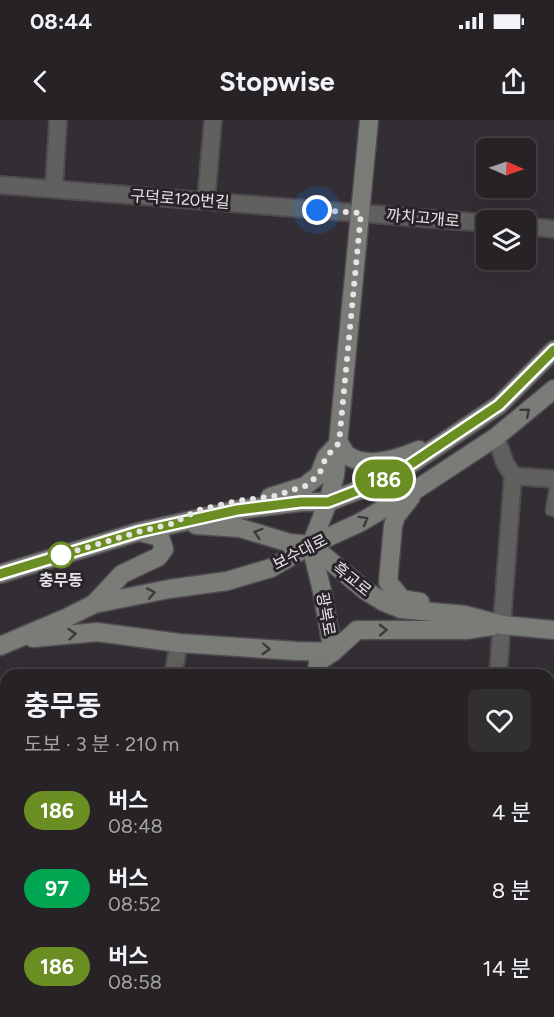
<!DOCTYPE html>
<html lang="ko">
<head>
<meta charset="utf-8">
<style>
	:root { --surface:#262226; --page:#322f32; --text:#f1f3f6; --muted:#a4a4a7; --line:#423f43 }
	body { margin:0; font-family:Figtree,"Noto Sans KR",sans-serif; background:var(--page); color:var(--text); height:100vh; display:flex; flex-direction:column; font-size:22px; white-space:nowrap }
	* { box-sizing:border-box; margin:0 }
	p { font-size:20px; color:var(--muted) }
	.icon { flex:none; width:33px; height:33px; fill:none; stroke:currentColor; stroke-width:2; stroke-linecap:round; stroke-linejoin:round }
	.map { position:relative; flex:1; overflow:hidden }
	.sheet { position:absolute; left:0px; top:549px; width:555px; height:348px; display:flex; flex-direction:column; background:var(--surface); border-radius:18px 18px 0 0; box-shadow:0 6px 24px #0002,0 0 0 2px var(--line) }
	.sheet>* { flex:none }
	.badge { padding:0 12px; border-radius:20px; font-size:21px; line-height:39px }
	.needle { width:39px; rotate:92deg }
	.tools { position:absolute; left:476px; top:18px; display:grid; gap:12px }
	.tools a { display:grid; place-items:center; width:60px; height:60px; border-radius:9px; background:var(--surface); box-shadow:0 6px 24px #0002,0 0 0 2px var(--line); font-size:30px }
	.you { position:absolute; width:30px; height:30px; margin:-15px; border:4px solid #fff; border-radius:50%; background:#1a73e8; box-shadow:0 0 0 9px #1a73e833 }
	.map>.badge { position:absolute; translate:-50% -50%; box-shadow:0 0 0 3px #fff }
	.round { display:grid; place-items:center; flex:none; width:63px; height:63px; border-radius:9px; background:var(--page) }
	.head { display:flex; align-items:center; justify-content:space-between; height:102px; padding:0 24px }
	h1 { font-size:28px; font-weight:700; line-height:45px }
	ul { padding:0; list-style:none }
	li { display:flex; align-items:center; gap:18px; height:78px; padding:0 24px }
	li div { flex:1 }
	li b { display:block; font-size:22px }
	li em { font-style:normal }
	li .badge { min-width:66px; font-weight:700; text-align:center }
	.status { display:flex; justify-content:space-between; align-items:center; height:42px; padding:0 30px; background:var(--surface); direction:ltr }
	.status svg { height:16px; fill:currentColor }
	header { display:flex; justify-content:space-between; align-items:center; height:78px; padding:0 24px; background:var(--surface); font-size:27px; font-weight:700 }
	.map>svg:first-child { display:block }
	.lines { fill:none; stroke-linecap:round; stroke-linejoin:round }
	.lane-casing { stroke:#504b50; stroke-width:11 }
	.street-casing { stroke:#504b50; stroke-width:20 }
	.secondary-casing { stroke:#504b50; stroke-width:21 }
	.lane { stroke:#60615e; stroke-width:8 }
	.street { stroke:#60615e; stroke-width:16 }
	.secondary { stroke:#7a7c77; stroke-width:18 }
	.oneway { stroke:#3d3a3c }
	.line-casing { stroke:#fff; stroke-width:14 }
	.line { stroke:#6b8e23; stroke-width:9 }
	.walk { stroke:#e6e3e6; stroke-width:6; stroke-dasharray:0 10.8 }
	.stop-dot { fill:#fff; stroke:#6b8e23; stroke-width:3 }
	.labels { text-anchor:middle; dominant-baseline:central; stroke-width:6; stroke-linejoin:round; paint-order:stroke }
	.street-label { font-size:16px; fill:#e6e3e6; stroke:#292429 }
	.stop-label { font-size:16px; font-weight:bold; fill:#e6e3e6; stroke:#292429 }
</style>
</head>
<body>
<div class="status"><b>08:44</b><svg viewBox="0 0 49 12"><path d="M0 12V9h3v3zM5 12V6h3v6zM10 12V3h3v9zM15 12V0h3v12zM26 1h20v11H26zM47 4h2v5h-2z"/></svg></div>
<header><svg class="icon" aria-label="back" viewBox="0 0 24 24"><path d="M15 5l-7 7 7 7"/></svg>Stopwise<svg class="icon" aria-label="share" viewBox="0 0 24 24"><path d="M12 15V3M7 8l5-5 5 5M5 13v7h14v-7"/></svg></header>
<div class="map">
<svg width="554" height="897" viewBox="0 0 554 897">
	<rect width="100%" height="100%" fill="#332e33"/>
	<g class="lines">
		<g class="lane-casing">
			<g id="lane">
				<polyline points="554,368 550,391 554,392"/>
				<polyline points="549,646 554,646"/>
				<polyline points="549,765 554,766"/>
				<polyline points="118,897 118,891"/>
				<polyline points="226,897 226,892"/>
				<polyline points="545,897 546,891"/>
			</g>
		</g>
		<g class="street-casing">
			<g id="street">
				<polyline points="0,65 486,103"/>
				<polyline points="54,69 58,0"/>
				<polyline points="206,81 213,0"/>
				<polyline points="525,106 554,109"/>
				<polyline points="496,317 505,343 513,356"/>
				<polyline points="513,356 554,359"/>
				<polyline points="173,555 179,523"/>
				<polyline points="498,555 513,356"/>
				<polyline points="0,640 6,641"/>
				<polyline points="549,687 554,688"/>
				<polyline points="0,810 6,810"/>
				<polyline points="549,858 554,859"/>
				<polyline points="384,897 384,891"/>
				<polyline points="472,897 472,891"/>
			</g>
		</g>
		<g class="secondary-casing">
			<g id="secondary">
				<path d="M270,377L305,366L319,355L326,337L339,323C341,326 344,332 347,335C367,350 399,338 419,330"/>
				<polyline points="411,377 396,396 393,406 388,462 402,479 420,482"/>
				<polyline points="196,405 240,408 290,423 311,425 366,471 384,482 401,489 465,495 502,505 554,510"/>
				<polyline points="311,425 328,382 335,355 369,0"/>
				<polyline points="311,425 322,471 333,532"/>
				<polyline points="0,454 138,412 237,390 301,382 328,382 372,365 408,346 499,285 554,230"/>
				<polyline points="94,484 122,454 158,437 164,429 160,417 140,412"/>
				<polyline points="33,518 97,512 179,523 296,531 333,532"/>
				<polyline points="0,526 66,498 94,484 169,469 227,461 271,448 311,425 361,402 417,369 496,317 554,269"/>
				<polyline points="317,555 318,542 333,532 357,510 465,510 492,506"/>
				<polyline points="285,897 286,891"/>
			</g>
		</g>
		<use href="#lane" class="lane"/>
		<use href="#street" class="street"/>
		<use href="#secondary" class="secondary"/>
	</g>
	<defs><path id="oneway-chevron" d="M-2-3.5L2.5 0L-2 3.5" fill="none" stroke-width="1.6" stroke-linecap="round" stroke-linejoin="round" transform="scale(1.5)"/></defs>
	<g class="oneway">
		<use href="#oneway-chevron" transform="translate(526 292) rotate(-40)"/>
		<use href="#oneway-chevron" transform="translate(364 400) rotate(-29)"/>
		<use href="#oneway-chevron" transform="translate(258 413) rotate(-162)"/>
		<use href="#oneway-chevron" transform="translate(151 473) rotate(-11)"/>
		<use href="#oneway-chevron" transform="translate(383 510) rotate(-1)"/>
		<use href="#oneway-chevron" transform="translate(72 514) rotate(-5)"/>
		<use href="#oneway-chevron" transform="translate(266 529) rotate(4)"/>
	</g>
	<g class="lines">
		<g class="line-casing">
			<polyline id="line" points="0,454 138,412 237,390 301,382 328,382 372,365 408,346 499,285 554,230"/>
		</g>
		<use href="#line" class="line"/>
		<polyline class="walk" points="61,435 59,436 138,412 171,404 199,390 237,381 275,376 305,366 319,355 326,337 339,323 361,93 317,90"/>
	</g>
	<circle class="stop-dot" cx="61" cy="435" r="12"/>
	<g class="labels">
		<g class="street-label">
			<text transform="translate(180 79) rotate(4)">구덕로120번길</text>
			<text transform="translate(423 98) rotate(5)">까치고개로</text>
			<text transform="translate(300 432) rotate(-27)">보수대로</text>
			<text transform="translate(352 459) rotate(39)">흑교로</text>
			<text transform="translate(326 494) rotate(80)">광복로</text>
		</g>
		<g class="stop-label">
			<text x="61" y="460">충무동</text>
		</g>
	</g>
</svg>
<div class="tools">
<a><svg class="needle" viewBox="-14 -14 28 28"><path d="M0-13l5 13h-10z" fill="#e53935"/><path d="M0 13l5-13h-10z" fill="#a4a4a7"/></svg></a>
<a><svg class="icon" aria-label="layers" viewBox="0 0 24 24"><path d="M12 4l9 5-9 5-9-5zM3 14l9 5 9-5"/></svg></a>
</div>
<div class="you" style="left:317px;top:90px"></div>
<b class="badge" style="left:384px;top:359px;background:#6b8e23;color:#fff">186</b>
<section class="sheet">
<div class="head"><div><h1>충무동</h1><p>도보 · 3 분 · 210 m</p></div><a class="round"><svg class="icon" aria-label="heart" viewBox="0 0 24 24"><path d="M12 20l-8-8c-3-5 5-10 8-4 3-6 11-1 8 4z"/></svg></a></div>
<ul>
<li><span class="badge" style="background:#6b8e23;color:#fff">186</span><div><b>버스</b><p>08:48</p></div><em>4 분</em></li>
<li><span class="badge" style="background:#00a651;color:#fff">97</span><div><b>버스</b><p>08:52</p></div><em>8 분</em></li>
<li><span class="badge" style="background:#6b8e23;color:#fff">186</span><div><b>버스</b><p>08:58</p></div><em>14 분</em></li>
</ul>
</section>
</div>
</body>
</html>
